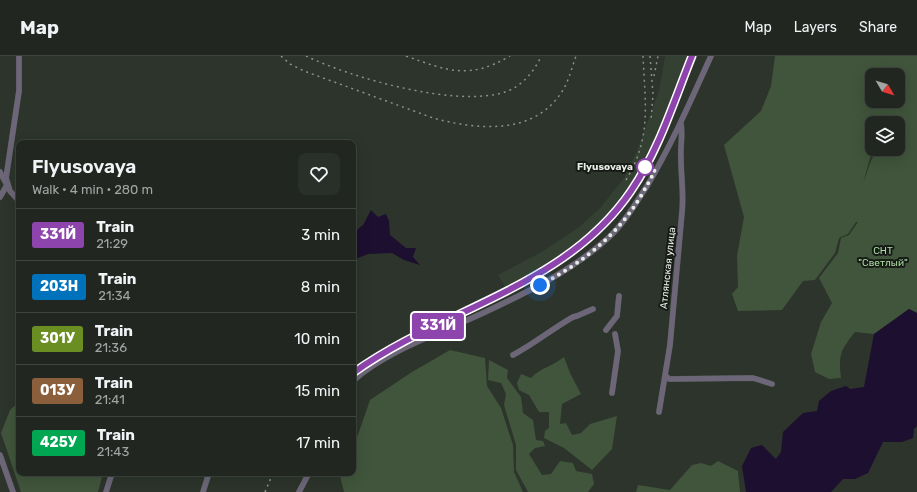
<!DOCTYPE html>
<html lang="en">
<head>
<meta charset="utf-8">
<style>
	:root { --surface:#212720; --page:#292f29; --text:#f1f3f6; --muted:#a2a5a5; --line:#3e443e }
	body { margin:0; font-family:Rubik,sans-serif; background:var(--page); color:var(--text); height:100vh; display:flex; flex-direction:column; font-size:15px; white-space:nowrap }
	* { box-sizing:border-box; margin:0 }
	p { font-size:13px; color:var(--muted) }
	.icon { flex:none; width:22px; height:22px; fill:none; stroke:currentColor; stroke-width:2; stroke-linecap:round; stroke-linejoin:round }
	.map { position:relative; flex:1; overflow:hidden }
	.panel { position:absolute; left:16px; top:84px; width:340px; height:336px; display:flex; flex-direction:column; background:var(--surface); border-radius:8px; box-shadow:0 4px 16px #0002,0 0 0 1px var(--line) }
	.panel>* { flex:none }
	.badge { padding:0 8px; border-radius:3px; font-size:14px; line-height:26px }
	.needle { width:26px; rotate:128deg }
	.buttons { position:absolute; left:865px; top:12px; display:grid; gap:8px }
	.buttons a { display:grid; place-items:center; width:40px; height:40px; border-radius:8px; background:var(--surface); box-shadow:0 4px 16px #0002,0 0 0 1px var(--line); font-size:20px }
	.you { position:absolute; width:20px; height:20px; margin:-10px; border:3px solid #fff; border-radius:50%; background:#1a73e8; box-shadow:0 0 0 6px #1a73e833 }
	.map>.badge { position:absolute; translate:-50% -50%; box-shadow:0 0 0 2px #fff }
	.round { display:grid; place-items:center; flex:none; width:42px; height:42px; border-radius:8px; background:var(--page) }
	.head { display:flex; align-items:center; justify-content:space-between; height:68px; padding:0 16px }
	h1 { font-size:19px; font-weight:600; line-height:30px }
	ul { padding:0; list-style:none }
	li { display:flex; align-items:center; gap:12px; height:52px; padding:0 16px; border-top:1px solid var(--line) }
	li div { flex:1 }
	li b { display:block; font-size:15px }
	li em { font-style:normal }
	li .badge { min-width:44px; font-weight:700; text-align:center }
	header { display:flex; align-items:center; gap:24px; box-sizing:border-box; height:56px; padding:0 20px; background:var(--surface); border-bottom:1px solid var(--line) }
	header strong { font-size:19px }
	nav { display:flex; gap:22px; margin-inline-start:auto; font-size:14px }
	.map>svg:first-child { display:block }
	.built { fill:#344032 }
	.green { fill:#40553c; fill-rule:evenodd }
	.water { fill:#1d0f30 }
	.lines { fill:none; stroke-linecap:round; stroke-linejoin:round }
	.minor-casing { stroke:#4a5249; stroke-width:6 }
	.minor { stroke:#6c6678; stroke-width:5.5 }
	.rail { stroke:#8b918a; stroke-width:1.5; stroke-dasharray:2 4; stroke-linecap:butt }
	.line-casing { stroke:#fff; stroke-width:9 }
	.line { stroke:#8e44ad; stroke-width:6 }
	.walk { stroke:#e8ede7; stroke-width:4; stroke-dasharray:0 7.2 }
	.stop-dot { fill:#fff; stroke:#8e44ad; stroke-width:2 }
	.labels { text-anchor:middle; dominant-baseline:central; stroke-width:4; stroke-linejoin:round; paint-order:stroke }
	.stop-label { font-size:10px; font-weight:bold; fill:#e8ede7; stroke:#171b16; text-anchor:end }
	.park-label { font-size:10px; fill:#abdda2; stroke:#171b16 }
	.street-label { font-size:10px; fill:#e8ede7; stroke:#171b16 }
</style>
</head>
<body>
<header>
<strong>Map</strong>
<nav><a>Map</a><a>Layers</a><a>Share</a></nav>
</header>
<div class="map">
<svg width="917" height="436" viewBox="0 0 917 436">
	<rect width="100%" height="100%" fill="#2c342b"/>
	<polygon class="built" points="665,0 698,0 655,97 638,129 615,161 592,184 569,203 539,222 509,237 498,219 543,195 578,172 600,152 624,122 636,97 659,35"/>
	<g class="green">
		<path d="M775,0H917V257L909,253L874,278L855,276C841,294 838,298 841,322L829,323L815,316L811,298L821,266L832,247L819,222L838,197L841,182L849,179L858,166H856L848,178L839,182L835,197L815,224L803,225L782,254L738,255L732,238L738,231L737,200L744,161L724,89L761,55L771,30ZM872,19H898V45H872ZM895,63L896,67H898L899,83L898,93C868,93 873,104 863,127L871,99L880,93H872V67H894L893,64Z"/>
		<polygon points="450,294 485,302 487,330 501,352 513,389 514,416 523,436 344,436 340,420 342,417 353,417 353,393 370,344 412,316"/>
		<path d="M564,301L570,317L581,338L562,348L560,368L566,367L572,379L581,377L590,368L617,360L612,393L592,414L564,392L544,382L545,375L549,372V356H539L529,339L519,334L517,327L521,318L531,322C540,312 553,310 564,301Z"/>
		<polygon points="489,304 508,314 507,322 521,341 523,357 533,364 536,384 543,385 545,390 535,392 529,398 542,419 551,418 560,405 573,407 576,415 592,418 594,428 588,436 528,436 516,414 516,389 504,349 506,338 501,327 488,324"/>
		<polygon points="19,346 19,417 103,417 98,436 21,436 1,377 10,354"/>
		<polygon points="718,405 738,415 740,436 636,436 638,429 670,434 692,409 701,407 711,410"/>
	</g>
	<g class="water">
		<polygon points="371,154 378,161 386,158 389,165 390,179 406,192 416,192 413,201 420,209 404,204 392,197 368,198 353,204 353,177 363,169"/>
		<polygon points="909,253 917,257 917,370 914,373 913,382 902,386 883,386 868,417 855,423 843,423 831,436 746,436 742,410 751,392 762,389 776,403 781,396 783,376 803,357 817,355 819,345 831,335 846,330 850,333 864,331 874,278"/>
	</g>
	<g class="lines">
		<g class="minor-casing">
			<g id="minor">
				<polyline points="0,116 7,129 0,141"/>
				<polyline points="19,145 10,135 6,122 19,35 19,0"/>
				<polyline points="606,274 617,260 619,240"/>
				<path d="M513,299C534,288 552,273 573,261L577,260L593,253"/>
				<polyline points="666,320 669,323 753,322 772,328"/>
				<path d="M353,325C384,296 442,276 481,258C526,237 570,216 607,183C624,168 635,148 647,130C672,88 691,44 711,0"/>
				<polyline points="612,337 618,295 615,278"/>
				<path d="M659,356L670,289L682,156C684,138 681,121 681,103C680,91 683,80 681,68"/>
				<polyline points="0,399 13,436"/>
				<polyline points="106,436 112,417"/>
				<polyline points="203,436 209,417"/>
				<polyline points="299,436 309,417"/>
			</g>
		</g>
		<use href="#minor" class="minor"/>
		<g class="rail">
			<path d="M281,0L290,8L304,15L433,62C478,74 535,80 563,34C569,24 572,11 576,0"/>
			<path d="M306,0C352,22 456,52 505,36C521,31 535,15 541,0"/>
			<path d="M406,0C448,15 469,24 510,0"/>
			<polyline points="650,0 653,38 651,64"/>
			<polyline points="654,20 658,0"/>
			<path d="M626,124C652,82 645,47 643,0"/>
			<path d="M353,317C443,251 565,232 631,135C659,94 674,45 692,0"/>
			<polyline points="265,436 273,417"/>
		</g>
	</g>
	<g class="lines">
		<g class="line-casing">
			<path id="line" d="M353,317C443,252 565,232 631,135C659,94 674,45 692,0"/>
		</g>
		<use href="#line" class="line"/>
		<path class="walk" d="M540,229C575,211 608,187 631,155C640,143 647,129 655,115L645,111"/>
	</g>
	<circle class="stop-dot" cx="645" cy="111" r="8"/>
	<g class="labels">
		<g class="stop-label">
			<text x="633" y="111">Flyusovaya</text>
		</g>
		<g class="park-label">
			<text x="883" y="195">СНТ<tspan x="883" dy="12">"Светлый"</tspan></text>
		</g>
		<g class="street-label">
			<text transform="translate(668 212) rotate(-84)">Атлянская улица</text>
		</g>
	</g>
</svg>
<div class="buttons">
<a><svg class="needle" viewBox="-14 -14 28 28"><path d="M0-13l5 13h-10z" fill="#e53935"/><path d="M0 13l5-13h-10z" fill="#a2a5a5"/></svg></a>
<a><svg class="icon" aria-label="layers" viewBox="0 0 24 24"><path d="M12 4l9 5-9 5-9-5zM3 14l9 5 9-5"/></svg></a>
</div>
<div class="you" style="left:540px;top:229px"></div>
<b class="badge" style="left:438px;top:270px;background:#8e44ad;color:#fff">331Й</b>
<section class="panel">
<div class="head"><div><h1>Flyusovaya</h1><p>Walk · 4 min · 280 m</p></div><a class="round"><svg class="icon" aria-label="heart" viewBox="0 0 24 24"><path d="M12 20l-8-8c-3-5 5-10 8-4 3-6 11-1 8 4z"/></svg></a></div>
<ul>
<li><span class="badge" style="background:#8e44ad;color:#fff">331Й</span><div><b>Train</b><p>21:29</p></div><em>3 min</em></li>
<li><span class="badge" style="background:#0072bc;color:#fff">203Н</span><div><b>Train</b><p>21:34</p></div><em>8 min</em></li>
<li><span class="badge" style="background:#6b8e23;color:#fff">301У</span><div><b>Train</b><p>21:36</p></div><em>10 min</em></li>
<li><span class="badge" style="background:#8b5e3c;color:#fff">013У</span><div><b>Train</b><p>21:41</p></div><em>15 min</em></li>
<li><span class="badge" style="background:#00a651;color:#fff">425У</span><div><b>Train</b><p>21:43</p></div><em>17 min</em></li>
</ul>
</section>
</div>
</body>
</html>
